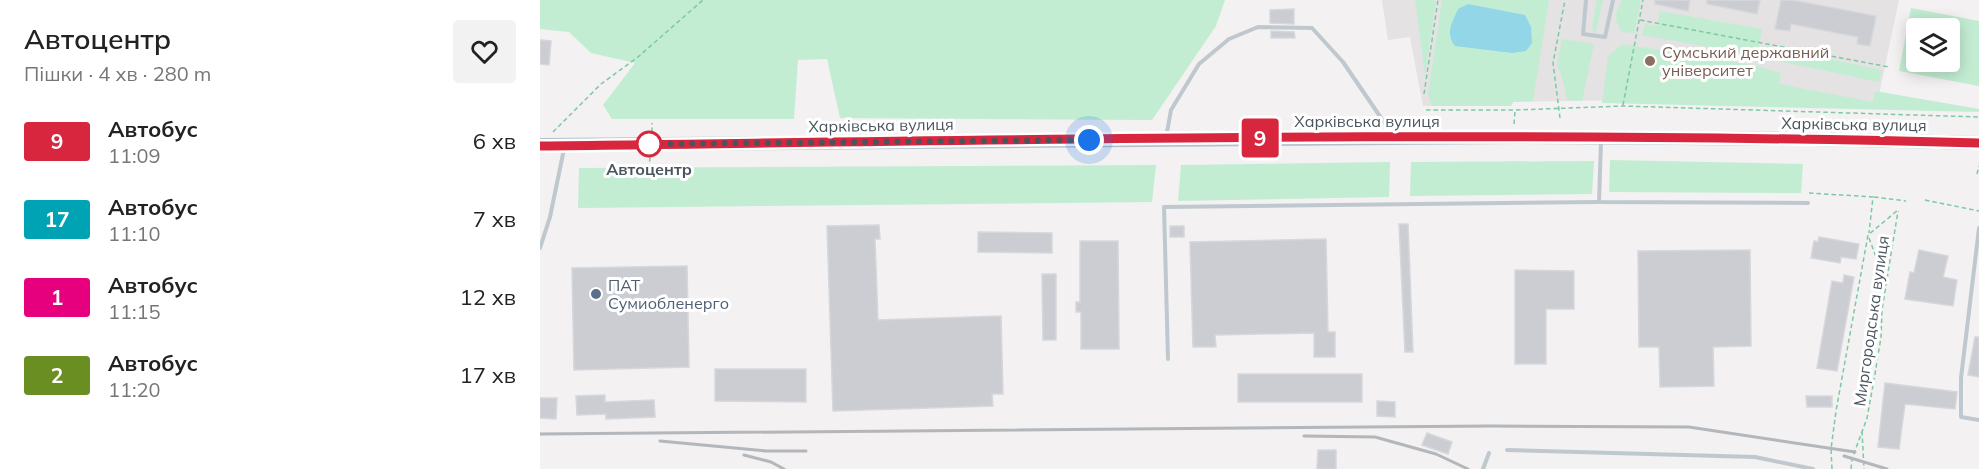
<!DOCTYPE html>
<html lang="uk">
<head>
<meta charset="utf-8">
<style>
	:root { --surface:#fff; --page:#f2f2f2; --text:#222; --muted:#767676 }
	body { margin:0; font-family:Mulish,sans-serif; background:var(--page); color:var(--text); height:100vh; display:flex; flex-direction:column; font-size:22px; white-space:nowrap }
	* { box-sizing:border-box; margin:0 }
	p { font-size:20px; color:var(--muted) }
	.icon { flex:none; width:33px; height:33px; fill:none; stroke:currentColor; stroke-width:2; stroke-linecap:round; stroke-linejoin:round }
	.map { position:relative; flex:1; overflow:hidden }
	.side { display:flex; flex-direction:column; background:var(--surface); width:540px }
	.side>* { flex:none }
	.badge { padding:0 12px; border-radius:4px; font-size:21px; line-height:39px }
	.controls { position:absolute; left:1366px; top:18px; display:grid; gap:12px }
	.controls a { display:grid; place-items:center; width:54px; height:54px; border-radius:6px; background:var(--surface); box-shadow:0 3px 15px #0003; font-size:30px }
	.you { position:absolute; width:30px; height:30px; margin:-15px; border:4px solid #fff; border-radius:50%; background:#1a73e8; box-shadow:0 0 0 9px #1a73e833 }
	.map>.badge { position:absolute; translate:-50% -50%; box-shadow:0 0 0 3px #fff }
	.round { display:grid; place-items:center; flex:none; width:63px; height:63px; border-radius:6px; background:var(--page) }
	.summary { display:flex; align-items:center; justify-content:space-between; height:102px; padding:0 24px }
	h1 { font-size:28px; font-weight:600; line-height:45px }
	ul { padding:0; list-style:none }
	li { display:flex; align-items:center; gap:18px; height:78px; padding:0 24px }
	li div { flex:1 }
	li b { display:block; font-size:22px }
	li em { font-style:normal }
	li .badge { min-width:66px; font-weight:700; text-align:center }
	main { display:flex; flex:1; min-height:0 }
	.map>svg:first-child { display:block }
	.education { fill:#e4e2e2 }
	.green { fill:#c2edd3; fill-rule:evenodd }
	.water { fill:#92d6e7 }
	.building { fill:#cbcdd3; stroke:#d5d7db; stroke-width:1.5 }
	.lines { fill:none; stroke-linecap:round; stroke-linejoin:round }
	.path { stroke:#7cc9a3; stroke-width:1.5; stroke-dasharray:4.5 3; stroke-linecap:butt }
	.lane { stroke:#bfc8ce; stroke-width:4 }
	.primary { stroke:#b2c0cd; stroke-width:14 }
	.rail { stroke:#b3b6ba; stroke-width:3 }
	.line-casing { stroke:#fff; stroke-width:14 }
	.line { stroke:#d7263d; stroke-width:9 }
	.walk { stroke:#49545d; stroke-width:6; stroke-dasharray:0 10.8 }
	.education-dot { fill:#8d6e63; stroke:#fff; stroke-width:2 }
	.stop-dot { fill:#fff; stroke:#d7263d; stroke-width:3 }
	.service-dot { fill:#5c6f8a; stroke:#fff; stroke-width:2 }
	.labels { text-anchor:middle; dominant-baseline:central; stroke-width:6; stroke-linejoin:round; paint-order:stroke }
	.education-label { font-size:16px; fill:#785e54; stroke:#fff; text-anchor:start }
	.street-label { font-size:16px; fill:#49545d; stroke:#fff }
	.stop-label { font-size:16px; font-weight:bold; fill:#49545d; stroke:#fff }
	.service-label { font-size:16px; fill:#4e5e75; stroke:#fff; text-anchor:start }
</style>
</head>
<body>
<main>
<section class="side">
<div class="summary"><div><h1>Автоцентр</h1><p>Пішки · 4 хв · 280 m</p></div><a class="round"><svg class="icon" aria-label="heart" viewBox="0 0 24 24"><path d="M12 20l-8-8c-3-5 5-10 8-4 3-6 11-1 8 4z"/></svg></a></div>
<ul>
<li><span class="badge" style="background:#d7263d;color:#fff">9</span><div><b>Автобус</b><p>11:09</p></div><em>6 хв</em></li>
<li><span class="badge" style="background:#00a3b4;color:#fff">17</span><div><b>Автобус</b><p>11:10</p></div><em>7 хв</em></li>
<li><span class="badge" style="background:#e6007e;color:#fff">1</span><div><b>Автобус</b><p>11:15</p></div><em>12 хв</em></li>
<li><span class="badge" style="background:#6b8e23;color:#fff">2</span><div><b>Автобус</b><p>11:20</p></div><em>17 хв</em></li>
</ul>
</section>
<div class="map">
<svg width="1439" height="469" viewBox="0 0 1439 469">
	<rect width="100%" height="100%" fill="#f3f1f1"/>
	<polygon class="education" points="842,0 1359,0 1336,109 1091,100 973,102 971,106 883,106 870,37 848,40"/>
	<g class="green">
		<polygon points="0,0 685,0 676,26 612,120 300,118 287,59 258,60 254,119 72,119 63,105 95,63 51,53 29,32 0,29"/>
		<polygon points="875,0 896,0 885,74"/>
		<polygon points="902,0 1009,0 993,101 973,102 971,106 892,106 888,94"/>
		<polygon points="1057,0 1063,0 1055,35 1052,28"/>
		<path d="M1082,0H1101L1094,33L1082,32C1073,20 1075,12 1082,0Z"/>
		<path d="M1371,8L1439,21V86L1359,71ZM1377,28H1410V62H1377Z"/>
		<polygon points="1120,11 1222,29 1217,56 1102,35 1105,24 1117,26"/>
		<polygon points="1022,39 1054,44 1042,101 1027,100 1022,77 1017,64"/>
		<polygon points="1083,44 1218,66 1241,73 1239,84 1333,102 1335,91 1439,109 1439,112 1062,103 1068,56"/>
		<polygon points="1226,46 1342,70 1339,82 1224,58"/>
		<polygon points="1070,160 1263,164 1261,193 1069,192"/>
		<polygon points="1054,161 1052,194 870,196 871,162"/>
		<polygon points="850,162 849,197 638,201 641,165"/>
		<polygon points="616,165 612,202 38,208 39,168"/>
	</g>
	<path class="water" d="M928,4L985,15L991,27L992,43L986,51L972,53L915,46C905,33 912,23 918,9Z"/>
	<g class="building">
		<polygon points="1115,0 1150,0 1148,11 1115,4"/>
		<polygon points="1167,0 1220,0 1217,14 1167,4"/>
		<polygon points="1241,0 1252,0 1336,16 1330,46 1317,44 1318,37 1251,24 1250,31 1235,29"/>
		<polygon points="754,9 754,24 730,23 730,10"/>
		<polygon points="731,31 754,32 755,38 731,38"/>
		<polygon points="0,40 11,41 9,65 0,64"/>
		<polygon points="859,224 868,224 873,352 865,352"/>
		<polygon points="339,225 340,239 335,239 338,320 461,316 463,394 452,394 453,406 293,411 287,226"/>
		<rect x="630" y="226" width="14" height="11"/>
		<polygon points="438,232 512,233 512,253 438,252"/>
		<polygon points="1279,237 1319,244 1316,259 1301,257 1300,263 1271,258 1274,241 1278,242"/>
		<polygon points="786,239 788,332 795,332 795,357 774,357 774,333 675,335 676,347 653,347 650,242"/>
		<polygon points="540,241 578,241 579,349 541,349 541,312 536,312 536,302 540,302"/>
		<polygon points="1210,250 1211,346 1173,347 1174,386 1120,387 1119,347 1099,347 1098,251"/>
		<polygon points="1379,250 1408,256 1403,277 1417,280 1413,306 1365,299 1370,272 1374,273"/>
		<polygon points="147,266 149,367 34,370 32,268"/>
		<polygon points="975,270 1034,271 1034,309 1006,309 1006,364 975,364"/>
		<polygon points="502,274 516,274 516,340 503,340"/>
		<polygon points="1304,275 1314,277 1297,371 1277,368 1292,281 1303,283"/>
		<polygon points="1435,337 1439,337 1439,377 1428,375"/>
		<polygon points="175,369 266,369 266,402 175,401"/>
		<rect x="698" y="374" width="124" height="28"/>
		<polygon points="1345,383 1417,392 1415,409 1365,404 1359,449 1338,447"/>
		<polygon points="65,395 65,402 114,400 115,417 66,419 66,414 37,415 36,396"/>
		<polygon points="1266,396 1292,396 1292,407 1267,407"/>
		<polygon points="0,398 17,398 16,419 0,418"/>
		<polygon points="837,401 855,402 855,417 837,416"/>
		<polygon points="887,433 912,442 908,454 882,445"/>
		<polygon points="778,450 796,450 796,469 777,469"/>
	</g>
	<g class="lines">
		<g class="path">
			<polyline points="1100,20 1349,67"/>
			<polyline points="884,94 898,0"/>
			<polyline points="1083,105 1103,0"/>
			<polyline points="886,110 975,110 1083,106 1439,117"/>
			<polyline points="1020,118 1013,63 1025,0"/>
			<polyline points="974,124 975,111"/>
			<polyline points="13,132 61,84 98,57 163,0"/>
			<polyline points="112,132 112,123"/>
			<polyline points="109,169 110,157"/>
			<polyline points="1437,174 1439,166"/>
			<polyline points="1269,193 1333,197 1329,233"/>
			<polyline points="1334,197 1366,201"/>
			<polyline points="1385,200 1439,211"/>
			<polyline points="1329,238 1345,281"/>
			<polyline points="1322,431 1324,469"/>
			<polyline points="1292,469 1291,449 1296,411 1328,235 1358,210"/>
			<polyline points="1311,469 1312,459 1327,418 1334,380 1341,337 1342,310 1358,211"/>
		</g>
		<g class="lane">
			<polyline points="1046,0 1043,34 1065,37 1073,0"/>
			<polyline points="626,138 631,110 659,64 689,39 718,27 772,28 803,62 852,134"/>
			<polyline points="1061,141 1059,202 1268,203"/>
			<polyline points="1439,228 1421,378 1421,417 1439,420"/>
			<polyline points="0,248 10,217 24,149"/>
			<polyline points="628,359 624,207 1059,202"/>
			<polyline points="967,450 1215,457 1273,469"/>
			<polyline points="943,469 949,453"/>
		</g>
		<polyline class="primary" points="0,145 974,137 1271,139 1439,143"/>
		<g class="rail">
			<polyline points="0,434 951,426 1149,427 1315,452"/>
			<polyline points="764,436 835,437 896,454 928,469"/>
			<polyline points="120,441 226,451 266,451"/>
			<polyline points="204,455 231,462 244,469"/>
			<polyline points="1304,456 1347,469"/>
		</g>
	</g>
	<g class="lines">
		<g class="line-casing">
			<path id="line" d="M0,146C480,140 960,130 1439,143"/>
		</g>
		<use href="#line" class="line"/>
		<polyline class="walk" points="109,144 549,140"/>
	</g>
	<circle class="education-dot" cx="1110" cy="61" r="6"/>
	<circle class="stop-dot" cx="109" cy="144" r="12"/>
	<circle class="service-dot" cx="56" cy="294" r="6"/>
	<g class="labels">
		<g class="education-label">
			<text x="1122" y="52">Сумський державний<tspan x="1122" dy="18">університет</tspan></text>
		</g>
		<g class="street-label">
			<text x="827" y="121">Харківська вулиця</text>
			<text transform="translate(1314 124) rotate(1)">Харківська вулиця</text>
			<text transform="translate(341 125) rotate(-1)">Харківська вулиця</text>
			<text transform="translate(1331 321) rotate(-82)">Миргородська вулиця</text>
		</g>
		<g class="stop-label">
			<text x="109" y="169">Автоцентр</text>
		</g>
		<g class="service-label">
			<text x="68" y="285">ПАТ<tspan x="68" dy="18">Сумиобленерго</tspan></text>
		</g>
	</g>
</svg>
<div class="controls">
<a><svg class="icon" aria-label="layers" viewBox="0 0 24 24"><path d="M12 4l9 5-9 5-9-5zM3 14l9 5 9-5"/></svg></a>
</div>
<div class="you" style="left:549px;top:140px"></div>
<b class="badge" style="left:720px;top:138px;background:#d7263d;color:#fff">9</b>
</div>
</main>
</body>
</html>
